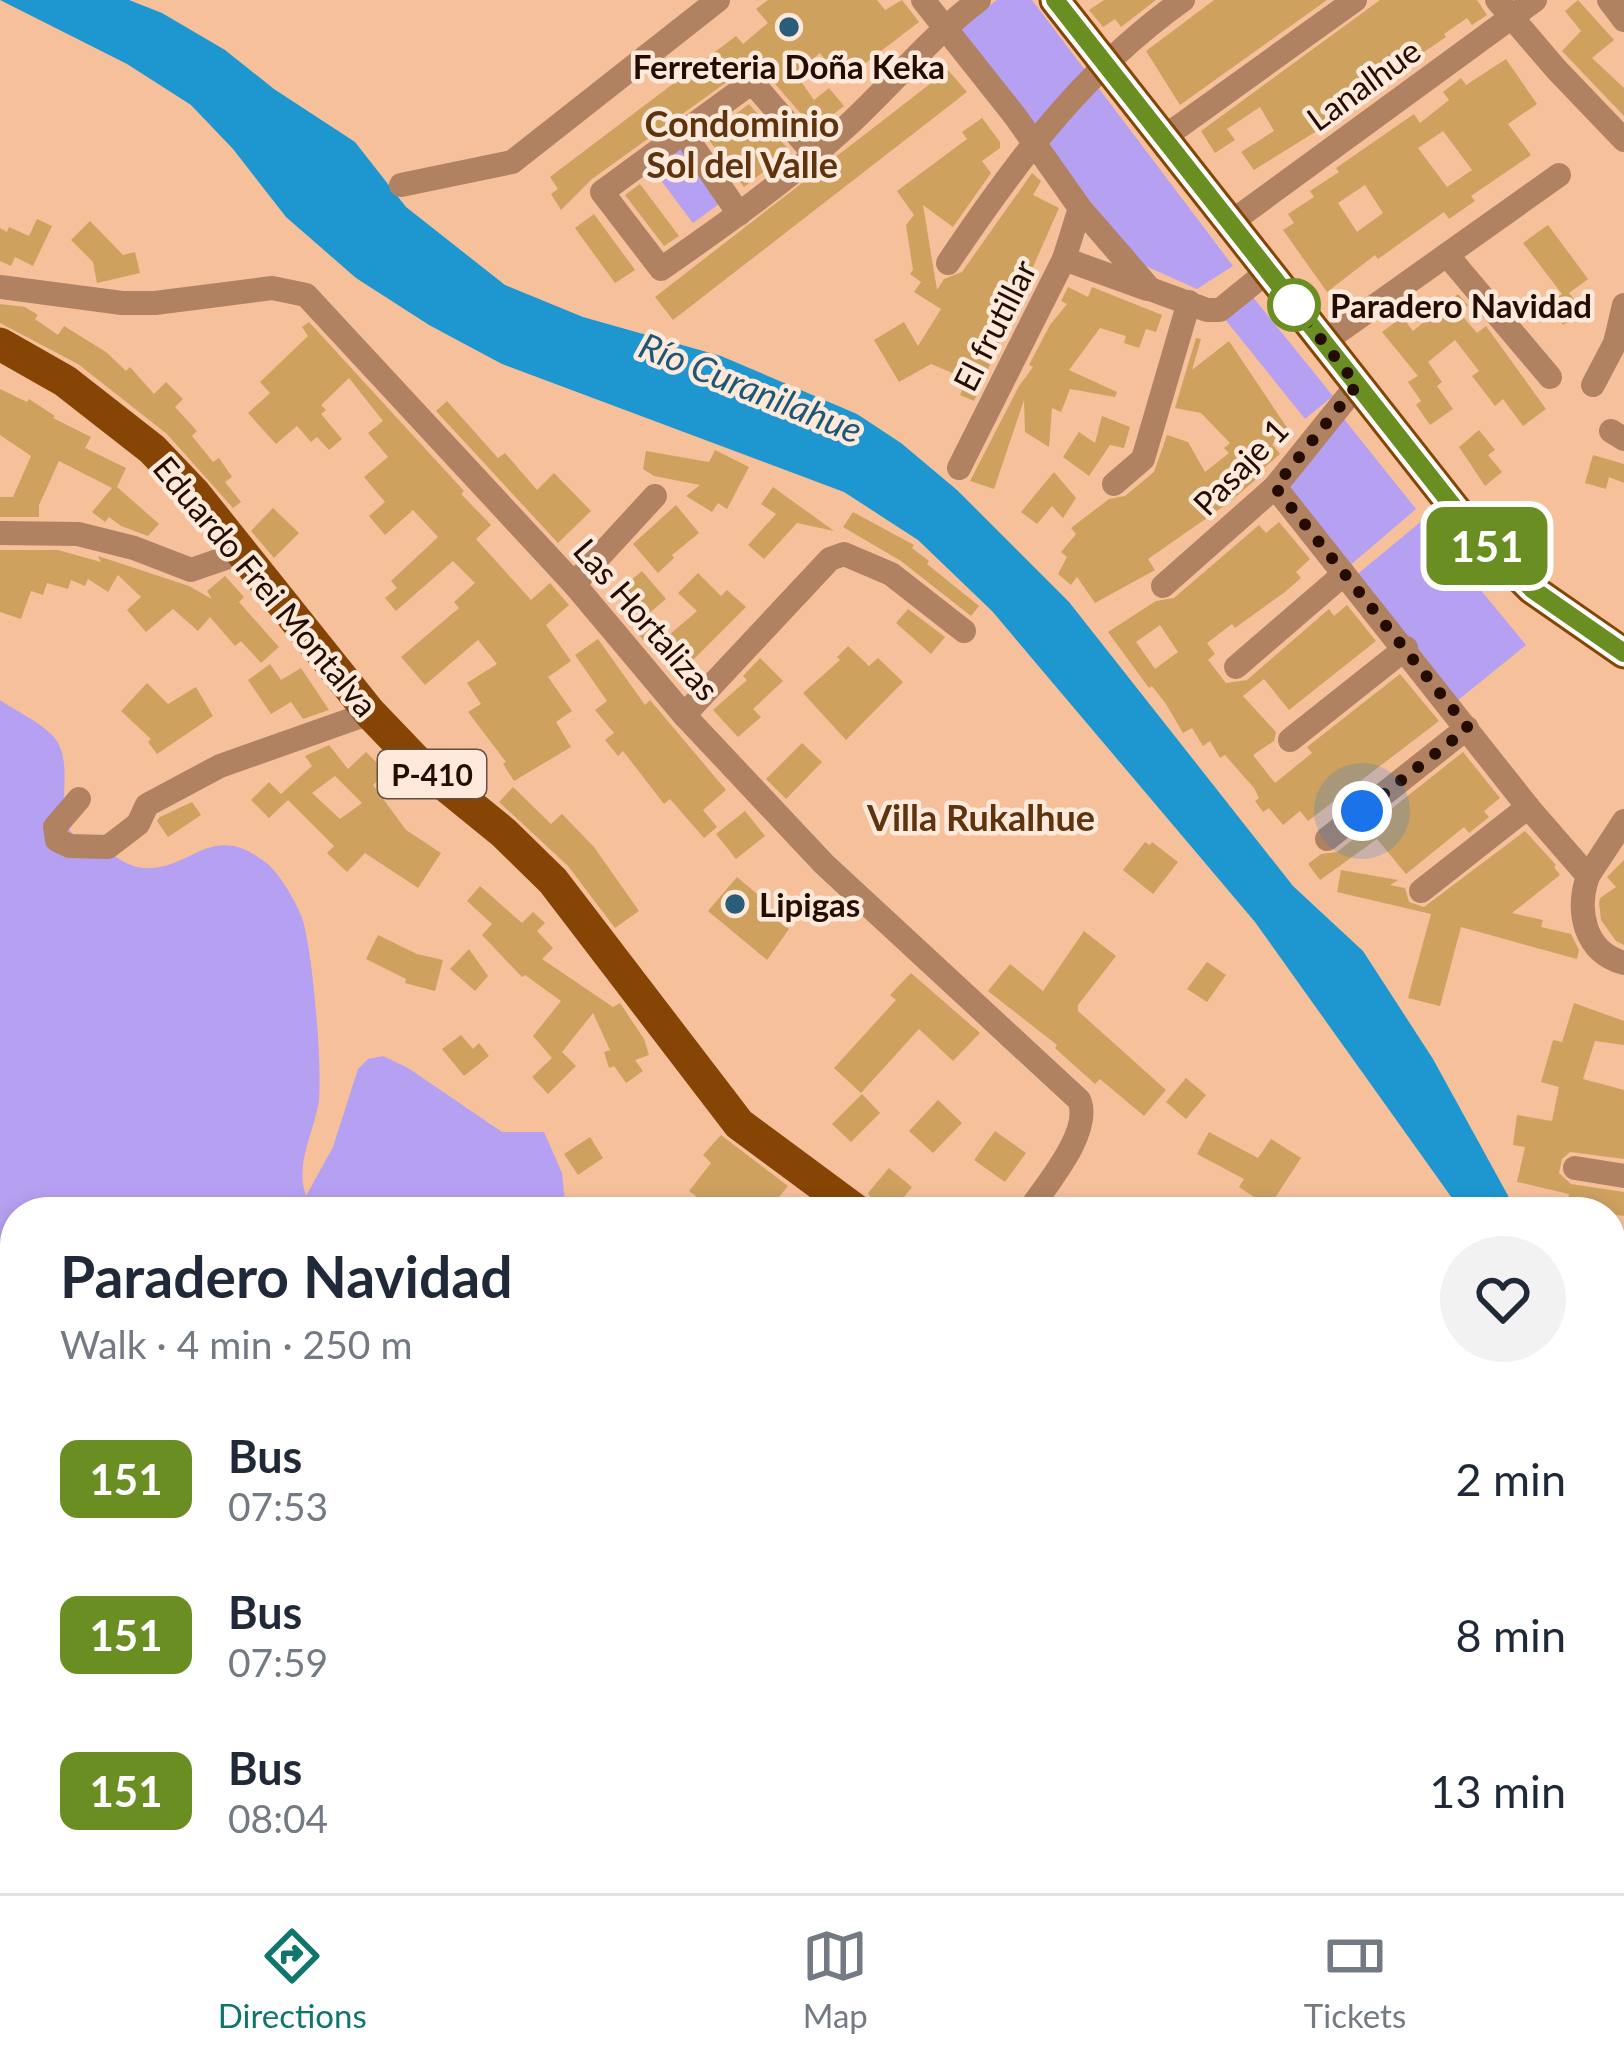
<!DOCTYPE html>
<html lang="en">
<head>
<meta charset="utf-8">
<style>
	:root { --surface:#fff; --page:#f2f2f3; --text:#1f2937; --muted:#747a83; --line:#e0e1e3; --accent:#0f766e }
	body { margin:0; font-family:Lato,sans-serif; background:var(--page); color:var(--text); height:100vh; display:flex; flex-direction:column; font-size:45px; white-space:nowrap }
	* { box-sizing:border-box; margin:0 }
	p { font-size:39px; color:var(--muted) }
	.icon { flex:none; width:66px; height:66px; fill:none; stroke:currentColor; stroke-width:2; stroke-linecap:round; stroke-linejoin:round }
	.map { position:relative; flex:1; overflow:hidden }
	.side { position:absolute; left:0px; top:1197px; width:1626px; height:696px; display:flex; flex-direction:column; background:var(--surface); border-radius:48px 48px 0 0; box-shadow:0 6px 18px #0003 }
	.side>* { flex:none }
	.badge { padding:0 24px; border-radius:18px; font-size:42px; line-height:78px }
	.you { position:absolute; width:60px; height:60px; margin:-30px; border:9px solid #fff; border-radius:50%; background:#1a73e8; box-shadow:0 0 0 18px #1a73e833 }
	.map>.badge { position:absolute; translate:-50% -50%; box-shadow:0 0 0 6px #fff }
	.round { display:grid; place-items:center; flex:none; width:126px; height:126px; border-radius:63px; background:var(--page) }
	.head { display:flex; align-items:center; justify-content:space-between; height:204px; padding:0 60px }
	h1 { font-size:57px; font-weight:700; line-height:90px }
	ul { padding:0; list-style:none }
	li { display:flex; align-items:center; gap:36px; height:156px; padding:0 60px }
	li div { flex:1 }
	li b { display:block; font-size:45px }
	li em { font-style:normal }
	li .badge { min-width:132px; font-weight:700; text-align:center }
	.dock { display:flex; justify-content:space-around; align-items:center; height:168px; border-top:3px solid var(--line); background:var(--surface); font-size:33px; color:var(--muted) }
	.dock a { display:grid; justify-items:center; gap:6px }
	.dock .selected { color:var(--accent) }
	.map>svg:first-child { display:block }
	.green { fill:#b6a0f1 }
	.water { fill:#1e97d1 }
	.building { fill:#cea15f; fill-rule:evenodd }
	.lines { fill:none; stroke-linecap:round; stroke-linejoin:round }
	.minor { stroke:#b08261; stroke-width:24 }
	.major { stroke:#864505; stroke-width:33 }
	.line-casing { stroke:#fff; stroke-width:27 }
	.line { stroke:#6b8e23; stroke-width:18 }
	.walk { stroke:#240d00; stroke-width:12; stroke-dasharray:0 21.6 }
	.poi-dot { fill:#2a5d79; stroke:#fee9db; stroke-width:4.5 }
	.stop-dot { fill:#fff; stroke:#6b8e23; stroke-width:6 }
	.labels { text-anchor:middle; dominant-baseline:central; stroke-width:9; stroke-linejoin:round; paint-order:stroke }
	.shield { fill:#fee9db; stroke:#654f42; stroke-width:3 }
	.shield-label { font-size:30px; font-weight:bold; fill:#240d00 }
	.poi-label { font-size:33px; font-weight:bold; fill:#240d00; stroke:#fee9db }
	.street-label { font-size:33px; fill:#240d00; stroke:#fee9db }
	.stop-label { font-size:33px; font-weight:bold; fill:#240d00; stroke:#fee9db; text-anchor:start }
	.neighbourhood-label { font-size:36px; font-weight:bold; fill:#5f330e; stroke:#fee9db }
	.water-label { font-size:36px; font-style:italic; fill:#1d5776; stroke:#fee9db }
</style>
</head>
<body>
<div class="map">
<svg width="1624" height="1893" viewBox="0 0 1624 1893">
	<rect width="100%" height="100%" fill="#f6c09b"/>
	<g class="green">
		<polygon points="997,0 1032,0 1233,266 1197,289 1139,263 955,30"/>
		<polygon points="684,142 726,199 693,223 651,167"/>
		<polygon points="1252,296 1333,396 1305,419 1224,318"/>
		<polygon points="1344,419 1416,509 1348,567 1284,492"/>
		<polygon points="1423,520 1526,645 1457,701 1354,577"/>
		<path d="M0,700C16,711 40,722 53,736C77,762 53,813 72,833C80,841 94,845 104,850C117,857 130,868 145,868C191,871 211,820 265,862C279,872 294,899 301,915C312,940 324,1079 318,1106C312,1136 295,1165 306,1196L333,1147L358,1069L368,1059L383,1056L408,1068L502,1132H544L562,1173L566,1212H15V1622L0,1595Z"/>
		<polygon points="1611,1311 1624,1325 1624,1542 1611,1539"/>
		<polygon points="15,1839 15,1878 778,1878 763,1893 0,1893 0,1866"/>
		<polygon points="867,1878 963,1878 973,1893 838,1893"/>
		<polygon points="1052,1878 1467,1878 1475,1893 1054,1893"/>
	</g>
	<polygon class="water" points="0,0 129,0 162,13 225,50 274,89 355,142 406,207 505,285 583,317 721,356 857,414 901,443 957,490 1069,602 1293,886 1363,951 1433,1059 1517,1212 1462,1212 1255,922 992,611 918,540 844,492 502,364 429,325 356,278 286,217 233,149 191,105 127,64"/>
	<g class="building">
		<polygon points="768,0 877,0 885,10 902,0 919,22 842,81 820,53 795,73 814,100 829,88 844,106 814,129 764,71 749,66 592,179 561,210 551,194 558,189 550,177 736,36 743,44 768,23 756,9"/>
		<polygon points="1104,0 1156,0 1121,27 1115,19 1103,27 1089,10"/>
		<polygon points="1214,0 1327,0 1180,105 1146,51"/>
		<polygon points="1380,0 1477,0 1487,15 1472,25 1467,18 1444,34 1446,37 1333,114 1335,117 1320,129 1254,170 1241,152 1274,131 1260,107 1227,129 1235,140 1215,153 1201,131"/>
		<polygon points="1578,0 1614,40 1592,58 1624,88 1624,116 1562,51 1581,31 1565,11"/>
		<path d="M1506,59L1537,104L1508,124L1531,155L1471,196L1475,201L1449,219L1444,212L1378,259L1375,255L1327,292L1283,230L1294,223L1288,214L1314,197L1310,191L1339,172L1336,168L1414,114L1420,123L1449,100L1443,92L1461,78L1466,85ZM1443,131L1472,170L1447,187L1418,148ZM1365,185L1383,213L1357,232L1338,203Z"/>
		<polygon points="948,70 967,92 673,320 655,297"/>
		<polygon points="749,104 790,151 744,187 706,136"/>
		<polygon points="982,118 1000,142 1000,148 982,161 991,173 953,227 923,205 937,290 944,279 962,272 1032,173 1041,181 1033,195 1059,208 974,401 960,395 963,388 954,384 957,375 931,364 899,382 874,340 904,322 918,346 941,309 914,292 921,282 910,274 913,270 906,225 914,215 897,191 967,139 962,132"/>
		<polygon points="640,184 679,236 664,246 625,195"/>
		<polygon points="594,214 635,270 615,283 575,228"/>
		<polygon points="37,219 52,226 33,266 15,257 11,266 0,261 0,228 7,232 9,227 29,236"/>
		<polygon points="90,221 123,255 135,252 140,273 97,283 93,262 71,240"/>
		<polygon points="1548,225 1588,279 1569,293 1583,311 1563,325 1548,305 1562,294 1523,243"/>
		<polygon points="1068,287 1088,297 1092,287 1162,315 1156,332 1146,329 1139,348 1124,343 1126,336 1100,328 1069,370 1117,392 1115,397 1070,389 1061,412 1052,408 1049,447 1025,432 1024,400 994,489 970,481 1019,386 1033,367 1029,365 1050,325 1067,304 1061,301"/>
		<polygon points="1458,294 1468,305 1459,312 1477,333 1486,326 1546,409 1523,426 1503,399 1495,406 1472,376 1479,371 1455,340 1428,362 1442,382 1437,386 1453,409 1430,425 1416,405 1421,401 1408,382 1418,376 1382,332 1402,317 1413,331"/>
		<polygon points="0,304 25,307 38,315 35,319 58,335 64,326 106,352 126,371 130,367 154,394 166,382 183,399 175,407 197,431 192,436 213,462 219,458 232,477 225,482 241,502 233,508 167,434 78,364 0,323"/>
		<polygon points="309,322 464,491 461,494 491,525 476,539 531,600 550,583 569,605 546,625 571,661 548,677 572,711 556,722 571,747 514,781 503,764 506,762 468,712 481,704 467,683 497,664 478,640 425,685 401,657 459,608 454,602 475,583 453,561 396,611 385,598 397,588 391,581 438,537 413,510 385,535 369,516 385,502 364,477 388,457 368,433 383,421 349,378 321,405 326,410 321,414 342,439 329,450 317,437 311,442 297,426 276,444 248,413 270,393 260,382 308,336 302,327"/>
		<polygon points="1196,338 1201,339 1192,370 1229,341 1290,432 1272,444 1280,454 1264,468 1266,471 1227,504 1148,559 1155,570 1095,603 1077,577 1071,585 1058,574 1067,557 1061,552 1076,534 1071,528 1109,499 1125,496 1154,472 1167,435 1188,442 1205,472 1229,453 1224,448 1230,443 1201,413 1175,408"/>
		<polygon points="0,389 27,402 29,399 55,416 53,418 91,437 85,448 126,468 117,487 159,524 148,536 121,526 109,517 105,522 92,512 112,488 59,461 39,505 39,517 0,517 0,497 13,497 31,456 0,435"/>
		<polygon points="447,401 498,458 505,453 537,490 554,473 591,511 558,543 436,411"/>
		<polygon points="1102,416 1130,427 1124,448 1110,445 1089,476 1063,457 1079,432 1095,443"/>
		<polygon points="1479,430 1495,450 1488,455 1502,472 1485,486 1459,447"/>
		<polygon points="715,450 749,467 727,509 718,503 712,512 686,496 700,485 654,476 643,469 646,451 709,462"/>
		<polygon points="1593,455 1624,464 1624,483 1609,477 1606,489 1585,483"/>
		<polygon points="1054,472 1076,498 1063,518 1052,506 1037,524 1021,512"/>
		<polygon points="773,487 834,531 797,523 764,559 748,545 776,514 761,504"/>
		<polygon points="676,505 699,533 672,555 674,558 658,573 633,544"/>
		<polygon points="273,508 299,533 274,558 251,531"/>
		<polygon points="853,512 914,545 912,548 929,561 927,564 979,606 971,616 901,561 843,527"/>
		<path d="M1279,522L1310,559L1296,572L1301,578L1285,592L1235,628L1232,624L1207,643L1215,654L1208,660L1226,683L1247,680L1329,609L1334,616L1347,605L1376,641L1289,710L1264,679L1243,696L1276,732L1274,741L1253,755L1275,783L1312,753L1307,747L1400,674L1439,721L1308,821L1300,811L1283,825L1269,808L1263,812L1255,801L1259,798L1254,788L1225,755L1220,758L1210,741L1203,746L1192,728L1183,733L1166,704L1152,686L1149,688L1108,632L1156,601L1174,598L1259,525L1266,533ZM1160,625L1178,652L1155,669L1136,642Z"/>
		<polygon points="0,550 58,550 101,562 98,556 189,586 212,599 207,591 225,576 244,597 239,602 279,647 261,663 241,641 235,646 210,617 198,631 173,609 146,632 127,610 141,597 118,575 108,592 88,579 85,586 71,580 68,589 47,583 43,595 31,591 21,619 0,612"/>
		<polygon points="642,571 666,599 641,620 617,592"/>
		<polygon points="698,573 721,596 727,590 746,607 675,678 634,629 650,615 668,636 697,611 678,593"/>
		<polygon points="908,609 945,637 931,654 896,623"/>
		<polygon points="598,639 645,705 650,700 726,790 703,810 717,827 704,838 670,799 664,804 623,751 618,756 605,740 614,733 595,710 607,701 575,655"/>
		<polygon points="848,646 869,666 878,658 903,682 846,740 803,693 840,660 837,657"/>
		<polygon points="760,658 783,681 753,709 761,717 738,737 713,710 747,680 743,676"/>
		<polygon points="270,664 281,680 301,668 329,710 303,719 291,702 271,714 248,680"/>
		<polygon points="147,683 168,704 196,687 213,716 157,754 148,742 151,739 121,711"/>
		<polygon points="802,743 822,762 786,799 766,779"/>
		<path d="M329,745L348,769L366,752L386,772L373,785L406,830L441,853L418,888L365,853L347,872L327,853L334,846L288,800L269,818L251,800L269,782L281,794L312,766L305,756ZM335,776L362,803L340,819L312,793Z"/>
		<polygon points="1463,752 1500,798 1484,811 1489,817 1469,833 1464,827 1406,874 1377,839 1320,880 1308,864 1321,854 1337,852"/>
		<polygon points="513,787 551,824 562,814 594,847 639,911 615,928 568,866 499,802"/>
		<polygon points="192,802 201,815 168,837 157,821 160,817"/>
		<polygon points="745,811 765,836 736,859 716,834"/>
		<polygon points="1525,831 1556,865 1554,867 1560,875 1512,913 1543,920 1541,927 1571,934 1579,950 1577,959 1461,927 1440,1006 1408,998 1431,914 1337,892 1341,870 1398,880 1390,885 1405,888 1409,902 1424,907"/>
		<polygon points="1145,842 1150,845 1152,842 1178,862 1153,894 1123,870"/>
		<polygon points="1624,860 1624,945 1616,941 1601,920 1599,903 1600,898 1616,887 1607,877"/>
		<polygon points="737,877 762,898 756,906 789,929 767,960 708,911"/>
		<polygon points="480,886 522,923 533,912 545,923 537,931 553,948 542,959 613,1007 620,1003 644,1039 649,1055 635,1060 643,1071 626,1083 614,1066 609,1068 604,1052 610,1050 593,1013 562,1052 576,1066 548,1094 532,1077 552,1058 533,1036 561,1001 525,975 522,977 482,935 492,924 467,901"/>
		<polygon points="1084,931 1116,956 1078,1005 1078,1011 1166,1090 1144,1116 1100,1079 1095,1084 1055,1048 1057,1045 988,991 1010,964 1043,991"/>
		<polygon points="378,935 417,954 443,960 435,991 405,983 406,979 366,959"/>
		<polygon points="469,949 488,976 475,991 450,969"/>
		<polygon points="1207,962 1226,975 1207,1002 1187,989"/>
		<polygon points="911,973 980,1033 953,1061 919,1029 861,1093 834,1068 896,1000 890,995"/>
		<polygon points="1574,1003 1624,1021 1624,1045 1595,1041 1583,1079 1624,1090 1624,1159 1570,1152 1562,1159 1559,1173 1571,1184 1624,1192 1624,1216 1567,1207 1569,1194 1517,1182 1525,1147 1513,1145 1517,1115 1552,1121 1559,1087 1541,1082 1553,1040 1562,1042"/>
		<polygon points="461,1035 473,1049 479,1043 489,1056 464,1076 442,1049"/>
		<polygon points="1186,1078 1206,1095 1186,1119 1166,1102"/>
		<polygon points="862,1094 880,1113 851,1142 832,1124"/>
		<polygon points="938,1100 962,1123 933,1153 909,1131"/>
		<polygon points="995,1131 1026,1153 1005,1182 974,1160"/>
		<polygon points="1209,1132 1258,1158 1271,1139 1301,1158 1269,1207 1239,1187 1244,1179 1197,1154"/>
		<polygon points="721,1135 788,1186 774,1203 787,1212 755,1212 747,1206 742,1212 686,1212 696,1196 689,1191 711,1163 703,1155"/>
		<polygon points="590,1137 603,1158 578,1175 564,1154"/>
		<polygon points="889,1168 912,1187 892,1212 879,1212 868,1193"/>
	</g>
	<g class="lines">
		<g class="minor">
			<polyline points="923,0 1015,116 1080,208 1150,289 1207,310 1220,310 1268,271"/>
			<polyline points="1497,0 1556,69 1624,140"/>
			<polyline points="1609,0 1624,20"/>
			<polyline points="683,132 739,214"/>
			<polyline points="1163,138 1355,0"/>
			<path d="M814,154L752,82L602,192L661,269C724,225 788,180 845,128C891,86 929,38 979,0"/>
			<polyline points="401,185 512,162 718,0"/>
			<polyline points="1230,223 1535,0"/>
			<polyline points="1447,255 1550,377"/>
			<polyline points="1064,259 1147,289"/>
			<path d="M948,263C1016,162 1083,71 1183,0"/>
			<path d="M0,287L122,303H155L272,288L306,295L574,584L684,715L824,864L1079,1100C1093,1131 1046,1185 1028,1212"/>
			<polyline points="1324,342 1559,175"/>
			<polyline points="1593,385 1615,343 1624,305"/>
			<polyline points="1611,431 1624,439"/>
			<polyline points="959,468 1064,259 1080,208"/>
			<polyline points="1114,484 1143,459 1189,302"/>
			<path d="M1275,487L1528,807L1588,876C1576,911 1584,952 1624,963"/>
			<polyline points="0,533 78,534 134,548 191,570 243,552"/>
			<polyline points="574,584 655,496"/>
			<polyline points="1163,586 1275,487 1357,385"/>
			<polyline points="1236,667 1344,574"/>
			<polyline points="684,715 830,559 844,554 891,574 964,631"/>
			<polyline points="1290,740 1406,648"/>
			<polyline points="79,799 55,827 57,840 70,846 108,847 138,824 147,805 220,766 370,713"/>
			<polyline points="1327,839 1467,728"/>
			<polyline points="1588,876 1624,821"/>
			<polyline points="1421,891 1528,807"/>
			<polyline points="1575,1168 1624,1176"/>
			<polyline points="1611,1282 1624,1284"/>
		</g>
		<g class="major">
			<polyline points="1055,0 1467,524 1532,589 1624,653"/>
			<polyline points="0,344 65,381 152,449 195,494 370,713 418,763 504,833 553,881 739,1124 858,1212"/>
			<polyline points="1611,1854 1624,1881"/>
		</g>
	</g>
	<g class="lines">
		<g class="line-casing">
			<polyline id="line" points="1055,0 1467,524 1532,589 1624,653"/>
		</g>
		<use href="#line" class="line"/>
		<polyline class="walk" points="1294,305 1357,385 1275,487 1468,728 1362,811"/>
	</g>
	<g class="poi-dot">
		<circle cx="789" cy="27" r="12"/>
		<circle cx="735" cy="904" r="12"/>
	</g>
	<circle class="stop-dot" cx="1294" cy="305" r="24"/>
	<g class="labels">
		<rect class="shield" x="378" y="750" width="108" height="48" rx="9"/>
		<g class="shield-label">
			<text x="432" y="774">P-410</text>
		</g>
		<g class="poi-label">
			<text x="789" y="66">Ferreteria Doña Keka</text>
			<text x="759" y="904" text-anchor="start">Lipigas</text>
		</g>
		<g class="street-label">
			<text transform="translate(1363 84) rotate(-36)">Lanalhue</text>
			<text transform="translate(994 325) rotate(-63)">El frutillar</text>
			<text transform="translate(1240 466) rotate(-46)">Pasaje 1</text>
			<text transform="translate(266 586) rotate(50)">Eduardo Frei Montalva</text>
			<text transform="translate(647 619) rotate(49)">Las Hortalizas</text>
		</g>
		<g class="stop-label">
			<text x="1330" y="305">Paradero Navidad</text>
		</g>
		<g class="neighbourhood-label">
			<text x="742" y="123">Condominio<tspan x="742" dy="41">Sol del Valle</tspan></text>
			<text x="981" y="817">Villa Rukalhue</text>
		</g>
		<g class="water-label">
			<text transform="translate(751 387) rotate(22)">Río Curanilahue</text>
		</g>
	</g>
</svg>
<div class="you" style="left:1362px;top:811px"></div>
<b class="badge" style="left:1487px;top:546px;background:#6b8e23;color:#fff">151</b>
<section class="side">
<div class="head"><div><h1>Paradero Navidad</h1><p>Walk · 4 min · 250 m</p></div><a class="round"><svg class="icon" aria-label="heart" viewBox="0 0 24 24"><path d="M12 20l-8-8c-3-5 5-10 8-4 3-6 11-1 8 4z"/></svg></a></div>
<ul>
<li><span class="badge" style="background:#6b8e23;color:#fff">151</span><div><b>Bus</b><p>07:53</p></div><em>2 min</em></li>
<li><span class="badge" style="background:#6b8e23;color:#fff">151</span><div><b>Bus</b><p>07:59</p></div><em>8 min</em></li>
<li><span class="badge" style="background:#6b8e23;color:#fff">151</span><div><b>Bus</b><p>08:04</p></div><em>13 min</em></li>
</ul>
</section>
</div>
<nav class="dock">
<a class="selected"><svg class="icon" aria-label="directions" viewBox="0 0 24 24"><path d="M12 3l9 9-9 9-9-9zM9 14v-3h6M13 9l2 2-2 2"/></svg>Directions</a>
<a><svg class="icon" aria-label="map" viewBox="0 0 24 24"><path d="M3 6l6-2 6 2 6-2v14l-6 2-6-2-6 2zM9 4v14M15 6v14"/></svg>Map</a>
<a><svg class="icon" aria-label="tickets" viewBox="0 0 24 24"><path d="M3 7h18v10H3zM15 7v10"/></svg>Tickets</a>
</nav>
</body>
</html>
